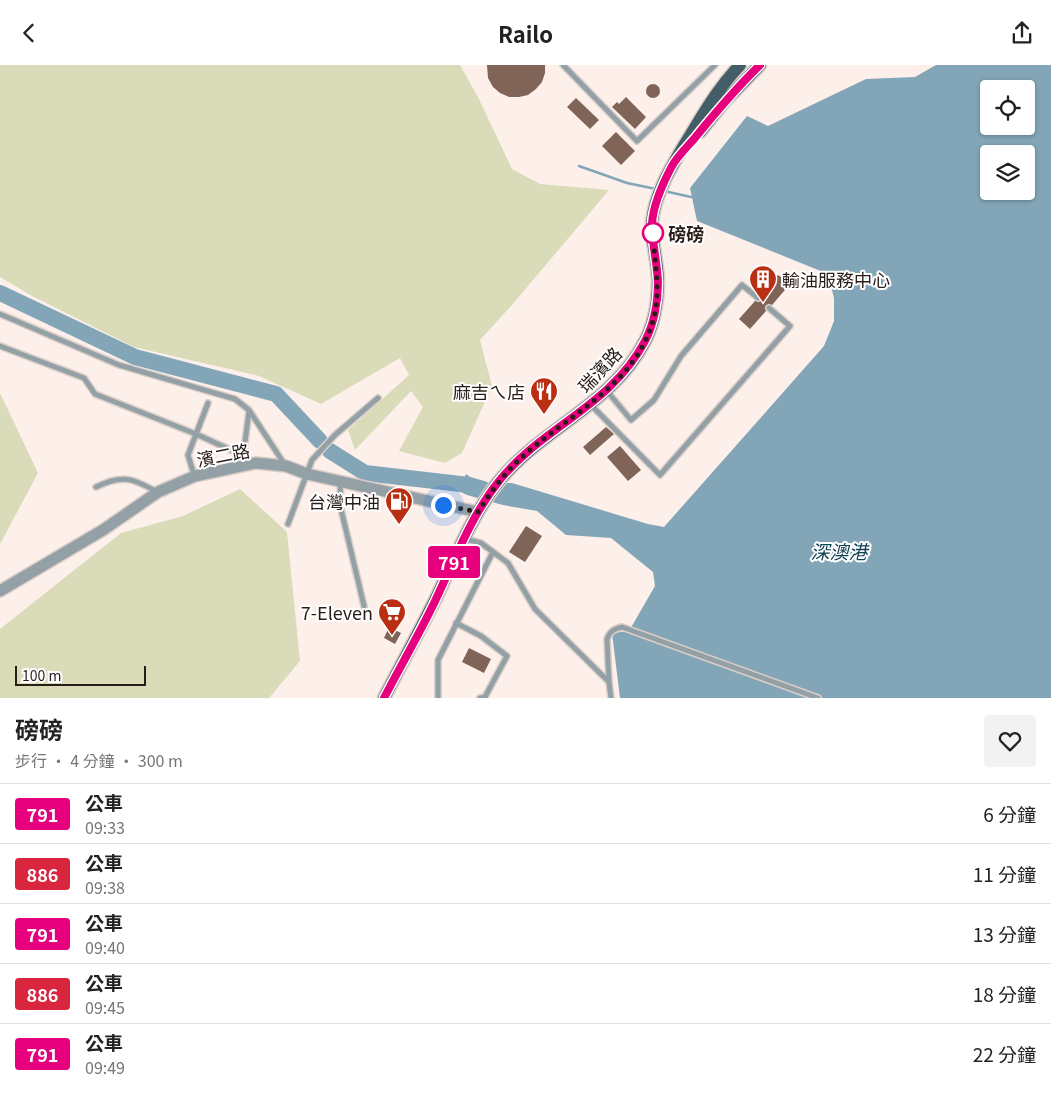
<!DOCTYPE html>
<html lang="zh-TW">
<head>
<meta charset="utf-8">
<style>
	:root { --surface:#fff; --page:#f2f2f2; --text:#222; --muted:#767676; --line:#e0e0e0 }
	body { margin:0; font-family:Georgia,"Noto Sans TC",serif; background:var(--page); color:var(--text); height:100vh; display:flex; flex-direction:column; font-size:19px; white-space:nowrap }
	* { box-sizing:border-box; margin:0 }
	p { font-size:16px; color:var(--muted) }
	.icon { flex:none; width:28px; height:28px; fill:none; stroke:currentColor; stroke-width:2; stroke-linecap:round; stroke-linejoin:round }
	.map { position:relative; height:633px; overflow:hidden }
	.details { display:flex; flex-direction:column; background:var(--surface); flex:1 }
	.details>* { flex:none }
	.badge { padding:0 10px; border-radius:4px; font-size:18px; line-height:32px }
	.buttons { position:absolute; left:980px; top:15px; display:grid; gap:10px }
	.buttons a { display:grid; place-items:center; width:55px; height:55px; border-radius:5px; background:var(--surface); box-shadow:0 1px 4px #0004; font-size:25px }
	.scale { position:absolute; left:15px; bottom:12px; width:131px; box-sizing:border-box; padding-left:5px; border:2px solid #291d18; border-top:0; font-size:14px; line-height:18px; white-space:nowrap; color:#291d18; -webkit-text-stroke:4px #fff; paint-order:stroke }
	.you { position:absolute; width:25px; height:25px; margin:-12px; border:4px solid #fff; border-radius:50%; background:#1a73e8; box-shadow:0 0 0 8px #1a73e833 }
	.map>.badge { position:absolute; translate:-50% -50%; box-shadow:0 0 0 2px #fff }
	.round { display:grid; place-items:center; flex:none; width:52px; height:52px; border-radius:5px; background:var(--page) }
	.overview { display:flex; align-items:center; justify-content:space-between; height:85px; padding:0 15px }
	h1 { font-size:24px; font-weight:700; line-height:38px }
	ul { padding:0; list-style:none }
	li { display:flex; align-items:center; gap:15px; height:60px; padding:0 15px; border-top:1px solid var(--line) }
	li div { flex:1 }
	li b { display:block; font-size:19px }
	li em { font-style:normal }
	li .badge { min-width:55px; font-weight:700; text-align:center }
	header { display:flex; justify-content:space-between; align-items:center; height:65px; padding:0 15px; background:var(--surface); font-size:22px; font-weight:700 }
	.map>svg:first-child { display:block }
	.green { fill:#d9dbb9 }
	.water { fill:#82a5b7; fill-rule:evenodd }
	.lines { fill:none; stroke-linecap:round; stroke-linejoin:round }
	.stream { stroke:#82a5b7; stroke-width:2.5 }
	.river { stroke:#82a5b7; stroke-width:16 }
	.building { fill:#806458 }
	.service-casing { stroke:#dbcec8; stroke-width:8 }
	.tertiary-casing { stroke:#dbcec8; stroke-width:14 }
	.primary-casing { stroke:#dbcec8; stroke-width:15 }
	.service { stroke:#93a1a7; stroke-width:5 }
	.tertiary { stroke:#93a1a7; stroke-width:11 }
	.primary { stroke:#445e68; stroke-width:12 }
	.line-casing { stroke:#fff; stroke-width:11 }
	.line { stroke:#e6007e; stroke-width:8 }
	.walk { stroke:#291d18; stroke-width:5; stroke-dasharray:0 9 }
	.stop-dot { fill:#fff; stroke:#e6007e; stroke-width:2.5 }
	.labels { text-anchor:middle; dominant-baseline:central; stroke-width:4; stroke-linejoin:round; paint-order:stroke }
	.stop-label { font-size:18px; font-weight:bold; fill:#291d18; stroke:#fff; text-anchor:start }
	.poi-label { font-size:18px; fill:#291d18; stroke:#fff; text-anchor:end }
	.street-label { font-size:18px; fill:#291d18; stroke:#fff }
	.water-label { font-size:19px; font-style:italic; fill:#134357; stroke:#fff }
</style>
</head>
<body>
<header><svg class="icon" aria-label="back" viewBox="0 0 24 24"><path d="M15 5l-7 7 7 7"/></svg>Railo<svg class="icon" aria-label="share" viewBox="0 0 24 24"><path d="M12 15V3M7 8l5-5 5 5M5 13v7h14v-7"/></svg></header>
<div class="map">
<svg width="1051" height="633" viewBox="0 0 1051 633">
	<rect width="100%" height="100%" fill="#fdf0ea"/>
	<g class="green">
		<polygon points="0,0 460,0 478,32 512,104 540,119 609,125 512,240 480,275 492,321 462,388 445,398 399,386 423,342 411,326 355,385 348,365 409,310 400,293 321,339 259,311 134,282 32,231 0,212"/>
		<polygon points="0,328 38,408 0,479"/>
		<polygon points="240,424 287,467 300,596 269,633 0,633 0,564 121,468 183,451"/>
	</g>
	<path class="water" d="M936,0H1051V633H620L612,568L629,566L655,521L653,507L611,473L566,470L537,446L503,440L467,430L459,426L466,409L477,417L512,418L648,459L664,462L824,281L834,256V233L828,209L697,156L690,123L747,51L768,61L866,14L915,12ZM989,24H1026V61H989ZM989,89H1026V126H989Z"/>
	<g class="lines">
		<g class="stream">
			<polyline points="579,101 627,118 656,124"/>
			<polyline points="664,126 691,132"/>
		</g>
		<g class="river">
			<polyline points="0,228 135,292 276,329 320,376"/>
			<polyline points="330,386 365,408 469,420 483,424"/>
		</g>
	</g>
	<g class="building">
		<polygon points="487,0 545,0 545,8 542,17 536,24 528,30 519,32 509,32 500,28 493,22 488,13"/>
		<circle cx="653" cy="26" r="7"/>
		<polygon points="626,32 646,52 635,64 612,42 617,37 619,39"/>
		<polygon points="576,33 599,55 590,64 567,42"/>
		<polygon points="616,67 635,86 621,100 602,81"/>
		<polygon points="778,210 790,219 772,240 766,240 765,243 766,246 750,264 739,254 755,236 761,236 762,233 761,230"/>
		<polygon points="606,362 614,369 590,390 583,382"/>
		<polygon points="620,381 641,405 628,416 607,392"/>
		<polygon points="526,461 542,471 525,497 509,487"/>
		<polygon points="389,562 401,568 395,579 384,573"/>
		<polygon points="469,583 491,594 484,608 462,597"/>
	</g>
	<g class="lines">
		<g class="service-casing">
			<g id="service">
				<polyline points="563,0 637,76 715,0"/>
				<polyline points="0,249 119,300 235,334 249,345 285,400"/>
				<polyline points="0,281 84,313 95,329 196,369 233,386"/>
				<polyline points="607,326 631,355 654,335 681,291 742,220 758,233"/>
				<polyline points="591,340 660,410 790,261 769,243"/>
				<polyline points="242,400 249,346"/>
				<polyline points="194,410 188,390 208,338"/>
				<polyline points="340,417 341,444 364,541"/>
				<path d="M96,422C122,409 133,413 157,427"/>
				<polyline points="288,459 312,395 335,370 378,333"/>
				<polyline points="465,474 481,478 508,498 535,544 609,617 611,633"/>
				<polyline points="456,558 481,571 507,591 485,632 480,633"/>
				<path d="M609,617L607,574C610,566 614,564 622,562L818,633"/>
				<polyline points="438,633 438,595 493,487"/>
			</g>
		</g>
		<g class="tertiary-casing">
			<polyline id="tertiary" points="0,526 103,465 158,427 195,411 256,398 286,401 307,409 478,447"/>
		</g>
		<g class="primary-casing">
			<g id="primary">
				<polyline points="700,67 725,36 760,0"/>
				<path d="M384,633C402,598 421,564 438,529C456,491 472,450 499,416C542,363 613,339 645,276C654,259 658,236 658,217C658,197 651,177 652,157C655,127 673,99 688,74C704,48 718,23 740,0"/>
			</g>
		</g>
		<use href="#service" class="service"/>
		<use href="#tertiary" class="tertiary"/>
		<use href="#primary" class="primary"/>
	</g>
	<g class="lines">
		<g class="line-casing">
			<path id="line" d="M384,633C401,600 420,568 436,534C455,494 471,451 499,416C542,362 611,341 645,276C654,259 658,236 658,217C657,197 652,178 652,159C653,140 663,118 672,101C677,92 686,83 694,74C715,48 736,23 760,0"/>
		</g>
		<use href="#line" class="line"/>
		<path class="walk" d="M443,440L478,447C492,425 508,403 529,386C576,345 637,318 654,252C661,224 654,196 653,168"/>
	</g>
	<defs>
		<g id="building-pin" transform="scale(1.4375)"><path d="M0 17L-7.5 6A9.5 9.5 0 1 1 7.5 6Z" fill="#ba2e12" stroke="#fff"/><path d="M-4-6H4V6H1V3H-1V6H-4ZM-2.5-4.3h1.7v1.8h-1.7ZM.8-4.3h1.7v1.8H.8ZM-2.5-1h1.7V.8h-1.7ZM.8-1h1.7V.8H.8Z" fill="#fff"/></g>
		<g id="restaurant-pin" transform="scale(1.4375)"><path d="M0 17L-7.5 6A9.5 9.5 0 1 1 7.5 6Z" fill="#ba2e12" stroke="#fff"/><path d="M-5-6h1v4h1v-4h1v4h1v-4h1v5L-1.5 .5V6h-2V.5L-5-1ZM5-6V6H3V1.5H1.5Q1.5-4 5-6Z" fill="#fff"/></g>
		<g id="fuel-pin" transform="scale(1.4375)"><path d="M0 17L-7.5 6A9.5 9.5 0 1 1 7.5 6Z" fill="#ba2e12" stroke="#fff"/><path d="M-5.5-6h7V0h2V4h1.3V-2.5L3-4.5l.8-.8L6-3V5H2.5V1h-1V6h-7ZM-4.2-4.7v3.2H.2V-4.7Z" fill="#fff"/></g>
		<g id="supermarket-pin" transform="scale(1.4375)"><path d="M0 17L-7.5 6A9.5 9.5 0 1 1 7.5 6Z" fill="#ba2e12" stroke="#fff"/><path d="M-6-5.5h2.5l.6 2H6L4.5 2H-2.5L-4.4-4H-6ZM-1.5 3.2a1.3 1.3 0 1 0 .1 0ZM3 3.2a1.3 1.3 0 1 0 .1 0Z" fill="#fff"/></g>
	</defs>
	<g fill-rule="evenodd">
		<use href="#building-pin" x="763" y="214"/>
		<use href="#restaurant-pin" x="544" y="326"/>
		<use href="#fuel-pin" x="399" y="436"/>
		<use href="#supermarket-pin" x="392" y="547"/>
	</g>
	<circle class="stop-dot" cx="653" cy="168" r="10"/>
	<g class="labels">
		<g class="stop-label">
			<text x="668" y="168">磅磅</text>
		</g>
		<g class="poi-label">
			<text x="782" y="214" text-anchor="start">輸油服務中心</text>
			<text x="525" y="326">麻吉ㄟ店</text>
			<text x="380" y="436">台灣中油</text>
			<text x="373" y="547">7-Eleven</text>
		</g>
		<g class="street-label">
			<text transform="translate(599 304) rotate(-47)">瑞濱路</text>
			<text transform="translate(223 389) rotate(-11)">濱二路</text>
		</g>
		<g class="water-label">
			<text x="839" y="485">深澳港</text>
		</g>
	</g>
</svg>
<div class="buttons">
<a><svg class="icon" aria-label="locate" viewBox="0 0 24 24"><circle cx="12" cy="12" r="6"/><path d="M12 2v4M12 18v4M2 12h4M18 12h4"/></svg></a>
<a><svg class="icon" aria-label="layers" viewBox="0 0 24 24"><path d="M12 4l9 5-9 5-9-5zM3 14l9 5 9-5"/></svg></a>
</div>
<div class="scale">100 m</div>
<div class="you" style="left:443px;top:440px"></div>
<b class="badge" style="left:454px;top:497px;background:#e6007e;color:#fff">791</b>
</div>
<section class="details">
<div class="overview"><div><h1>磅磅</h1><p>步行 · 4 分鐘 · 300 m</p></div><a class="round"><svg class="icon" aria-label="heart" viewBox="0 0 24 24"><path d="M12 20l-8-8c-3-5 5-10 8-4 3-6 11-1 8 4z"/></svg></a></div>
<ul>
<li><span class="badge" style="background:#e6007e;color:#fff">791</span><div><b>公車</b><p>09:33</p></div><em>6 分鐘</em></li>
<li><span class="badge" style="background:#d7263d;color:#fff">886</span><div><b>公車</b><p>09:38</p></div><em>11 分鐘</em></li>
<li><span class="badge" style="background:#e6007e;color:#fff">791</span><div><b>公車</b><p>09:40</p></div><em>13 分鐘</em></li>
<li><span class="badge" style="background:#d7263d;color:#fff">886</span><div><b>公車</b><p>09:45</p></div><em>18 分鐘</em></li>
<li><span class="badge" style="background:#e6007e;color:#fff">791</span><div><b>公車</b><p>09:49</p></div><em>22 分鐘</em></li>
</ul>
</section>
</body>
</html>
